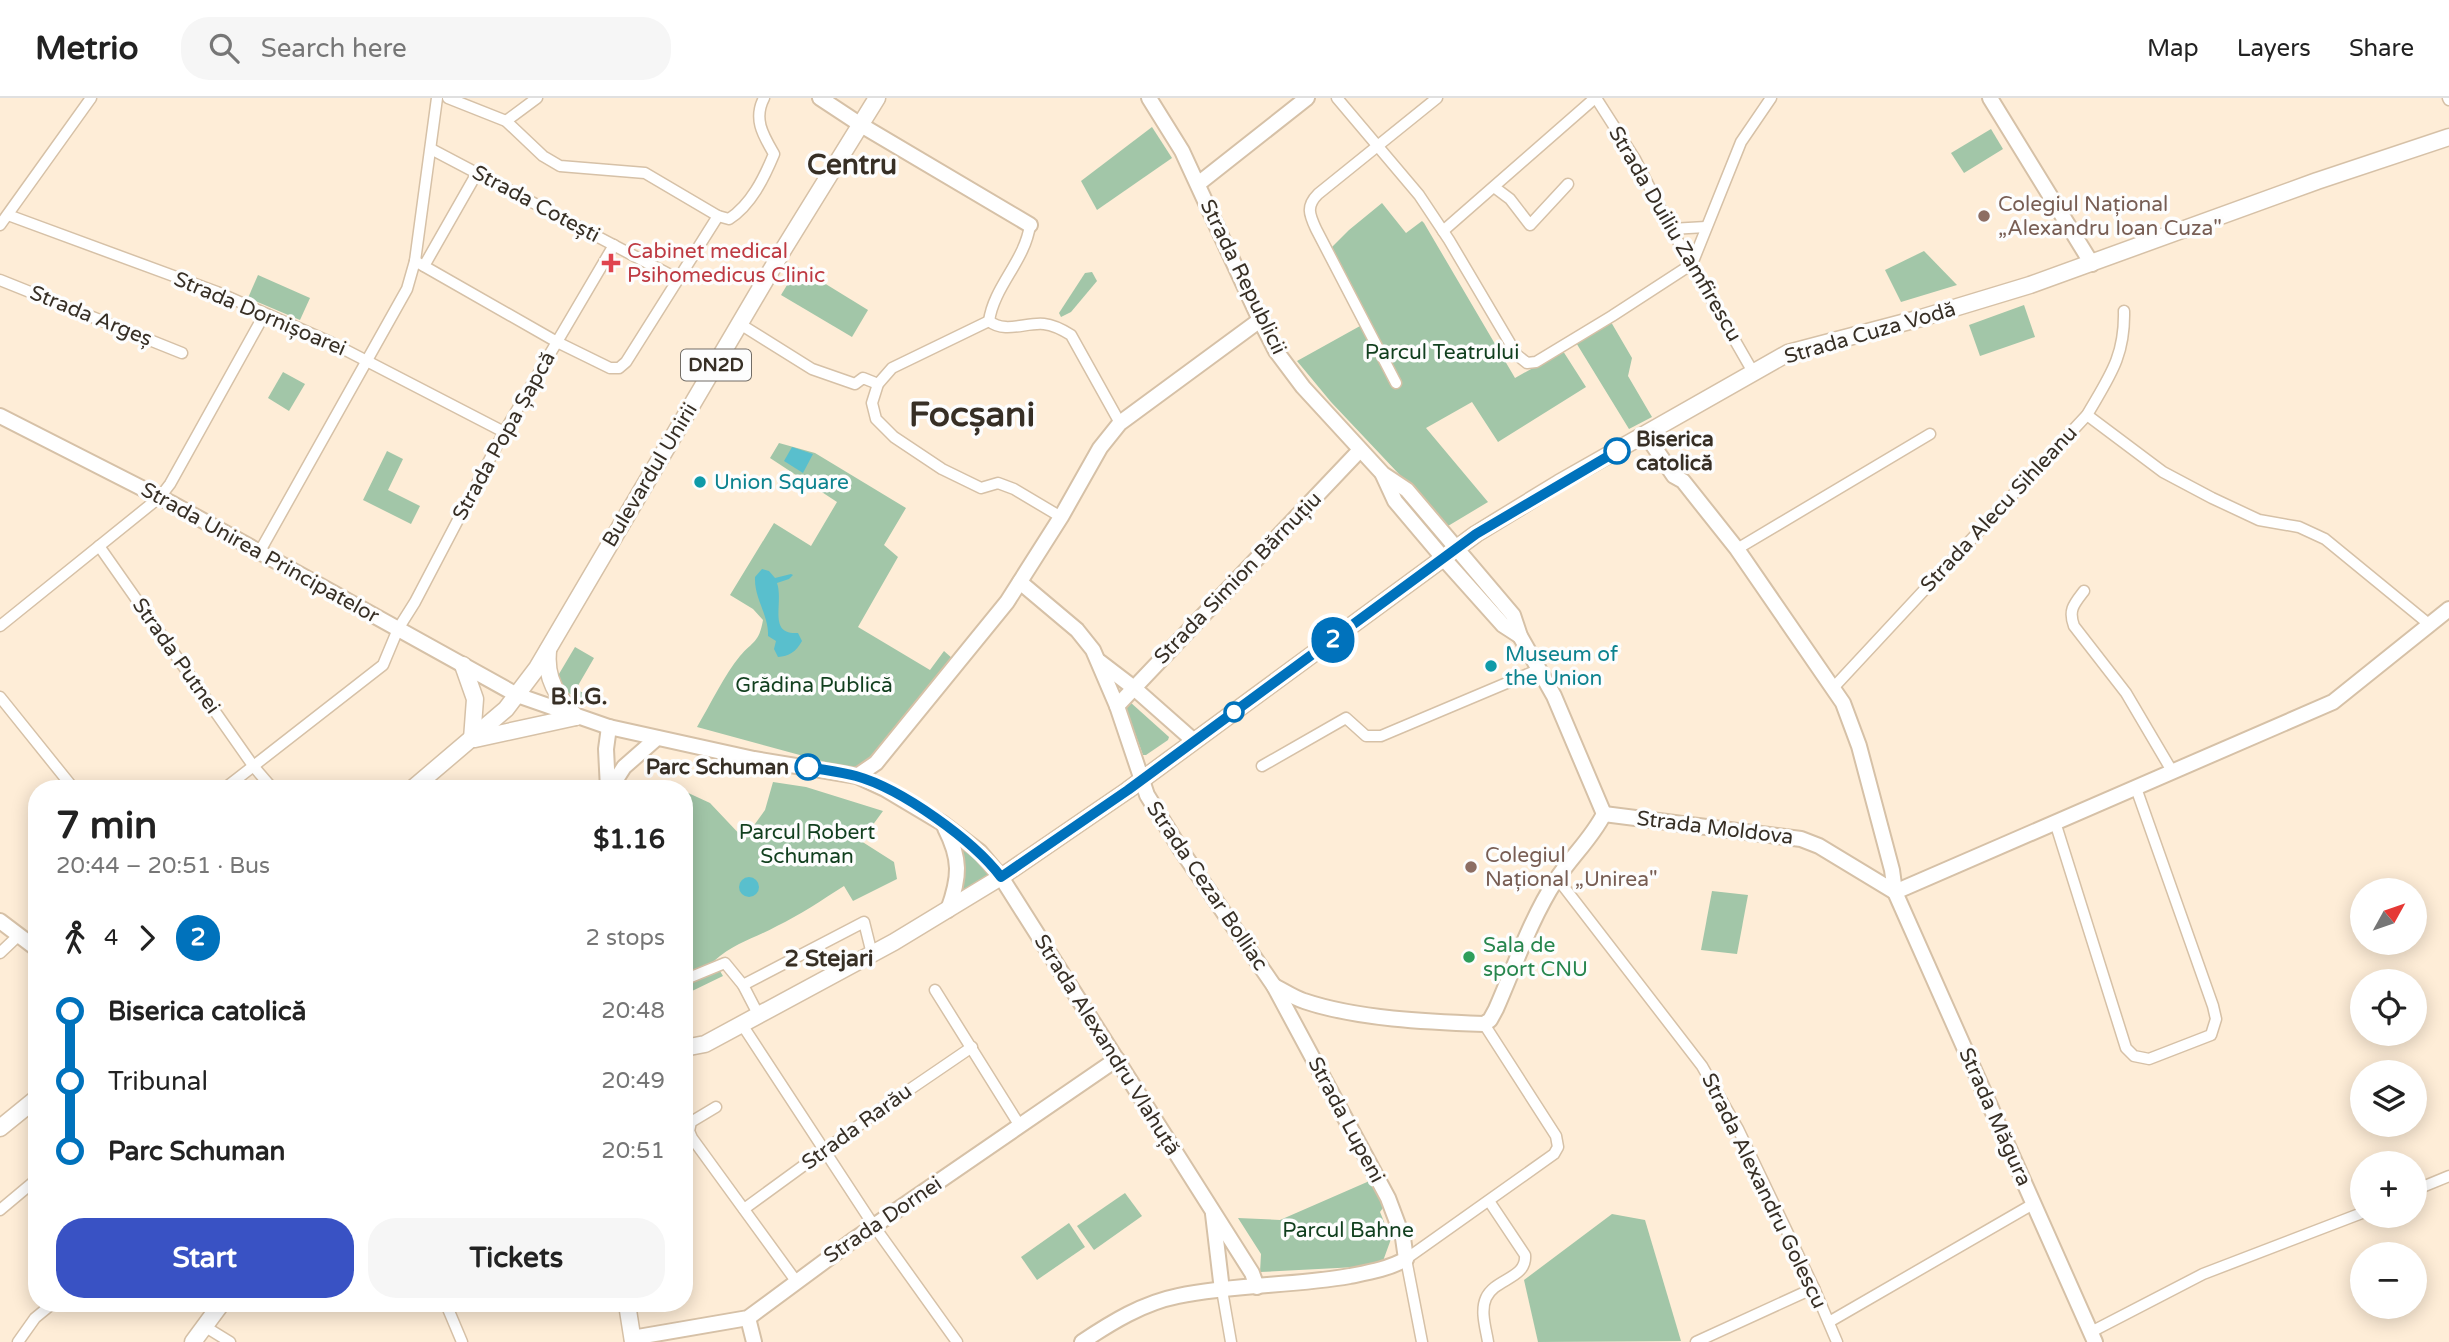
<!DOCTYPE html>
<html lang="en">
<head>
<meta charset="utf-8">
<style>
	:root { --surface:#fff; --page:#f6f6f6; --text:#222; --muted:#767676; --line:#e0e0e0; --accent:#3952c4 }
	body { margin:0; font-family:"Varela Round",sans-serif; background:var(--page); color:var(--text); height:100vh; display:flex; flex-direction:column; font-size:26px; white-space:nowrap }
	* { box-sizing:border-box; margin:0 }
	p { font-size:23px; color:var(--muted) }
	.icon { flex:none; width:38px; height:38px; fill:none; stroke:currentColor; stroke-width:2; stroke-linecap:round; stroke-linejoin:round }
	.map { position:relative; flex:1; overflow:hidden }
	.sheet { position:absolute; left:28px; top:682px; width:665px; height:532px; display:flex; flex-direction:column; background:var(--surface); border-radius:28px; box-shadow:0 4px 18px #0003 }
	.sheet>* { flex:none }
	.badge { padding:0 14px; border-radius:23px; font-size:24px; line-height:46px }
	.needle { width:46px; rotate:50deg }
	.controls { position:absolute; left:2350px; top:780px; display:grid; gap:14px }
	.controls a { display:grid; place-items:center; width:77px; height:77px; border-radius:50%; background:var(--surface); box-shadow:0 4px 18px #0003; font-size:35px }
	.map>.badge { position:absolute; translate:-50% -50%; box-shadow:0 0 0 4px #fff }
	.legs { display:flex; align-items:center; gap:10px; height:77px; padding:0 28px; font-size:23px }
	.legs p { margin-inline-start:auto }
	.summary { display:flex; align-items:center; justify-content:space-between; height:119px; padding:0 28px }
	h1 { font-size:38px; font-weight:800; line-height:52px }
	.button { display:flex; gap:14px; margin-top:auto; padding:14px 28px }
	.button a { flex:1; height:80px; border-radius:28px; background:var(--accent); color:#fff; font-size:28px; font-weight:800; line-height:80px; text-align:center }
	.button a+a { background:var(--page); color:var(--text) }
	ul { padding:0 28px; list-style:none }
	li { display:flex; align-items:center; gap:24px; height:70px; font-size:26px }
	li i { display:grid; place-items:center; width:10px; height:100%; margin:0 9px; background:currentColor }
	li i::after { content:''; width:18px; height:18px; margin:-9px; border:5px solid; border-radius:50%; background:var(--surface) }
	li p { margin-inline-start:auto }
	li:first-child i { background:linear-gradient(#0000 50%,currentColor 0) }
	li:last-child i { background:linear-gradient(currentColor 50%,#0000 0) }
	header { display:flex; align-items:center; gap:42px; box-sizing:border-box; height:98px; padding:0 35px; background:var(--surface); border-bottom:2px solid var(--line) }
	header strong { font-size:33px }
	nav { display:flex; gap:38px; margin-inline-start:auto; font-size:24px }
	.search { width:490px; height:63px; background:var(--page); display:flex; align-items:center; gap:18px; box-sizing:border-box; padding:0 24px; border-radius:28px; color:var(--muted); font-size:26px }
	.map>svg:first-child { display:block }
	.green { fill:#a2c6a8 }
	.water { fill:#59bfcd }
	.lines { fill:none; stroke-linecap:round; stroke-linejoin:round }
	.street-casing { stroke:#d6c1a7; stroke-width:13 }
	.secondary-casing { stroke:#d6c1a7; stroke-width:18 }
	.primary-casing { stroke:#d6c1a7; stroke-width:19 }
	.street { stroke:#fff; stroke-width:10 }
	.secondary { stroke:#fff; stroke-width:14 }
	.primary { stroke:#fff; stroke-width:16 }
	.line-1-casing { stroke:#fff; stroke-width:16 }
	.line-1 { stroke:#0072bc; stroke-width:10 }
	.education-dot { fill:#8d6e63; stroke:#fdfdfd; stroke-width:2.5 }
	.health-dot { fill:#e0444e; stroke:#fdfdfd; stroke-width:2.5 }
	.stop-1-dot { fill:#fff; stroke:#0072bc; stroke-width:3.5 }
	.culture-dot { fill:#0f9aa8; stroke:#fdfdfd; stroke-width:2.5 }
	.leisure-dot { fill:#2e9e5b; stroke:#fdfdfd; stroke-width:2.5 }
	.labels { text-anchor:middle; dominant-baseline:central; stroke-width:7; stroke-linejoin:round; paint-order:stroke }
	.shield { fill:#fdfdfd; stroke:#726d66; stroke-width:2 }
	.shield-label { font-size:19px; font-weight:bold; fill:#372f25 }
	.street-label { font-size:21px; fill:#372f25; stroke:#fdfdfd }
	.education-label { font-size:21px; fill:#785e54; stroke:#fdfdfd; text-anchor:start }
	.health-label { font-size:21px; fill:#be3a42; stroke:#fdfdfd; text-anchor:start }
	.park-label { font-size:21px; fill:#113f1e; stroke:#fdfdfd }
	.stop-label { font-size:21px; font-weight:bold; fill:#372f25; stroke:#fdfdfd; text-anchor:start }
	.culture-label { font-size:21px; fill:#0d838f; stroke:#fdfdfd; text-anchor:start }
	.leisure-label { font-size:21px; fill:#27864d; stroke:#fdfdfd; text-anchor:start }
	.neighbourhood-label { font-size:23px; font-weight:bold; fill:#372f25; stroke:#fdfdfd }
	.district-label { font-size:28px; font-weight:bold; fill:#372f25; stroke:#fdfdfd }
	.town-label { font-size:35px; font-weight:bold; fill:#372f25; stroke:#fdfdfd }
</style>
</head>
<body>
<header>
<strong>Metrio</strong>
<div class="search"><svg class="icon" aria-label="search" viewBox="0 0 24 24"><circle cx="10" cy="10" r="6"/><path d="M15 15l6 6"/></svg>Search here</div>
<nav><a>Map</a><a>Layers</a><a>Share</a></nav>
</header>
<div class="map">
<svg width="2449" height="1244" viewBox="0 0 2449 1244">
	<rect width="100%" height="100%" fill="#feedd7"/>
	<g class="green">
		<polygon points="1152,29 1172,60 1097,112 1081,83"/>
		<polygon points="1991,31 2003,51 1964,75 1951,55"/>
		<polygon points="1382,105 1406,135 1422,123 1424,125 1515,280 1563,253 1586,289 1498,344 1472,304 1426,330 1488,404 1448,428 1331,304 1297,263 1360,228 1383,271 1397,290 1402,287 1332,149 1349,132"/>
		<polygon points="1924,153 1957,187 1901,204 1885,172"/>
		<polygon points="798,169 868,212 852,239 781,197"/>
		<polygon points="1092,174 1097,183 1071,214 1061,219 1059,215 1085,175"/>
		<polygon points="258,177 310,200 300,222 248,200"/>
		<polygon points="2024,207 2035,239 1980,258 1969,227"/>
		<polygon points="1611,224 1632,260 1628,278 1652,319 1629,331 1575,243"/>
		<polygon points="283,274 305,286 289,313 268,300"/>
		<path d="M779,345L815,355L906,410L884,447L898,459L858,529L930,572L944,553L953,561L880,653L855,672L697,629C710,607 725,576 740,558C753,543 759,545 763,522L753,511L730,497L774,425L811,448L837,404L770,360Z"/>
		<polygon points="387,353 403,361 388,392 420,408 411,426 363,402"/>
		<polygon points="575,549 594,560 576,591 594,601 589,608 559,589 556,581"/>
		<polygon points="1130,604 1169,639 1168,642 1146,657 1143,657 1125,608"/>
		<path d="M773,684L806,689L883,713L861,743L894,764L897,781L853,803L844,788C822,802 800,817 777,828C755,840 734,845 714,863L723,878L690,894L684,893V693L710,705L744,741L765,712Z"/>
		<polygon points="968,743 1001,779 948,812 955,749"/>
		<polygon points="1712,793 1748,797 1737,856 1701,852"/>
		<polygon points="1374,1081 1385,1107 1380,1114 1391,1141 1383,1163 1376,1168 1260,1174 1261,1156 1238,1120 1280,1122"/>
		<polygon points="1125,1095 1142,1118 1094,1152 1077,1128"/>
		<polygon points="1612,1116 1645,1122 1681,1243 1538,1244 1524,1182"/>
		<polygon points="1069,1125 1085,1149 1037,1182 1021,1159"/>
	</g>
	<g class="water">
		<polygon points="792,349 813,356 803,375 784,363"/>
		<path d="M762,471L769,473L775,480L791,476L793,477L789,481L777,485C784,505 767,537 798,535L802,543C796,554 789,558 778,559L774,551L776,543L768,538C769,517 754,501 755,479Z"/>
		<circle cx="749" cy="789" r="10"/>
	</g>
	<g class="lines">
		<g class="street-casing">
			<g id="street">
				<path d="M448,0L506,23L543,58L560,68L645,75L718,118L729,121C751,107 764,80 774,56C763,37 753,21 764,0"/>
				<polyline points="1337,0 1419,97 1449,142 1517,257 1527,265 1536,264 1612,218 1692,166 1741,44 1771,0"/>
				<polyline points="1596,0 1635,61 1671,131 1753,274"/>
				<polyline points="2448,0 2449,2"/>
				<polyline points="506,23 537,0"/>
				<polyline points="431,51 678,181"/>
				<polyline points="1494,89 1510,101 1530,127 1568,86"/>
				<polyline points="8,117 217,194 330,244 504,334"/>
				<polyline points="0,127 91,0"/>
				<polyline points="1671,131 1706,129"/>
				<polyline points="1443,133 1595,0"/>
				<polyline points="415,163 557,244 610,270 619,270 626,264 718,118"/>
				<polyline points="424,168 477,75"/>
				<polyline points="0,182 182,255"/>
				<polyline points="989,223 892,270 878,286 872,305 876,321 894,339 942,371 981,390 998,385 1014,391 1061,419"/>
				<path d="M989,223C1005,236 1026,224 1044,226C1054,227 1063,232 1071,237L1120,325"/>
				<path d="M989,223C994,188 1025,163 1030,127"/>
				<polyline points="740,226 812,271 855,286 863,280 878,286"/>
				<path d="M1396,285L1316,131C1309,116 1306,108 1318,96L1437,0"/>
				<polyline points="2087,317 2163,374 2212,400 2259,422 2299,429 2325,441 2430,527"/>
				<polyline points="99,448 254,669 273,691"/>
				<polyline points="1737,451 1930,336"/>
				<polyline points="260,453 407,191 415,163 437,0"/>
				<path d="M2084,493C2074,506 2068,512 2074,528L2126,595L2172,673"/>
				<polyline points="0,528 160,399 170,386 264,217"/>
				<path d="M1834,589L2087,317C2109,279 2125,259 2124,213"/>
				<polyline points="0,599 74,691"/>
				<polyline points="1262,668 1346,620 1366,638 1381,638 1540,571"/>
				<polyline points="224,691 383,567 398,531 415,504 504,334 614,147"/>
				<polyline points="2055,724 2126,950 2134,958 2149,961 2211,937 2216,921 2213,908 2136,690"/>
				<polyline points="1557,780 1702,968 1738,1031 1814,1190 1837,1244"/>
				<polyline points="0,855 19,837"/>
				<polyline points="691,879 725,865 743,887 758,916"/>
				<polyline points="743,887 864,824 872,856"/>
				<polyline points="935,892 1020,1028"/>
				<polyline points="741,925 874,1128 957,1244"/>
				<polyline points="716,1009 691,1024 689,1033 692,1040 796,1183"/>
				<polyline points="2415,1092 2449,1078"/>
				<polyline points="744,1111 884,1009 972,949"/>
				<polyline points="0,1112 37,1081"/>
				<polyline points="1222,1192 1231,1244"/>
				<polyline points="446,1206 462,1244"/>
				<polyline points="1829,1224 2033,1106"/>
				<polyline points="204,1228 230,1244"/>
				<polyline points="2091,1234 2203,1176 2362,1115"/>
				<polyline points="18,1244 35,1220 52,1206"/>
				<polyline points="1422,1244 1406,1161 1554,1056 1558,1049 1556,1038 1484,926"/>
				<path d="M1488,1244C1486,1231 1480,1213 1486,1200C1495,1180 1527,1181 1525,1157L1489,1103"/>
				<polyline points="1696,1244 1814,1190"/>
			</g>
		</g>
		<g class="secondary-casing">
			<g id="secondary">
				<polyline points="820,0 861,27 1030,127"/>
				<polyline points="1149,0 1182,53 1260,222 1276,253 1303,289 1383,376 1407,392 1513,517 1520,538 1554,598 1604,716"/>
				<polyline points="1990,0 2092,166"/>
				<polyline points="1198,86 1307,0"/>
				<polyline points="0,318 173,406 517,597 609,629 754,661 857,678 885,691 942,725 980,754 1001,779 1252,1175 1257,1189"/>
				<polyline points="1646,337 1674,378 1683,383 1737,451 1843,605 1859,648 1892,772 1895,794 2095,1244"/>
				<polyline points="1383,377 1395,403 1444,461 1503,527 1520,538"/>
				<path d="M1020,484L1077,532L1093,552L1117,608L1147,697L1181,752L1274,888L1388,1100L1403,1140L1406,1161C1388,1171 1370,1174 1350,1178C1293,1188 1235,1186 1178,1198C1143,1205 1112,1224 1082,1244"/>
				<polyline points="1100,564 1134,590 1194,643"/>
				<polyline points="1117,608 1360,352"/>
				<polyline points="857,678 876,665 1007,504 1061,419 1100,350 1120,325 1260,222"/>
				<polyline points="608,691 606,651 609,629"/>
				<polyline points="610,691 624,669 657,640"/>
				<polyline points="1604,716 1801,741 1819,748 1895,794"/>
				<path d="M945,730C961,761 960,779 948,812"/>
				<polyline points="1895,794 2333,604 2449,511"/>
				<polyline points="0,823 37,851"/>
				<path d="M1274,888C1284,893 1294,900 1304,903C1357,921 1428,924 1484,926L1490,922L1496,911C1515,868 1530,822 1556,782C1571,759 1592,740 1604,716"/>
				<polyline points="1213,1116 1222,1192"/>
				<polyline points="748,1220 754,1244"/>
				<polyline points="632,1240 748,1220 852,1143 1117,961"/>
			</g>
		</g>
		<g class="primary-casing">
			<g id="primary">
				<path d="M548,552C545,581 557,598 576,619"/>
				<polyline points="463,567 475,601 472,641"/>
				<polyline points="475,641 576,619"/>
				<polyline points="412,691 506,611 537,570 783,152 877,0"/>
				<polyline points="684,950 705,946 894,844 1001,779 1128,692 1476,436 1559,385 1788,255 1921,220 2030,187 2317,83 2449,39"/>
				<polyline points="0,1030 37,1000"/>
				<polyline points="627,1206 633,1244"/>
				<polyline points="193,1244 221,1206"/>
			</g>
		</g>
		<use href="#street" class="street"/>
		<use href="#secondary" class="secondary"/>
		<use href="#primary" class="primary"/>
	</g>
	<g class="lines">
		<g class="line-1-casing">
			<path id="line-1" d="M808,669C824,672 841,674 856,678C902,691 973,742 1001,779L1128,692L1476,436L1617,353"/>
		</g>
		<use href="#line-1" class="line-1"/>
	</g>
	<g class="education-dot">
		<circle cx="1984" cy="118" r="7"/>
		<circle cx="1471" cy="769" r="7"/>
	</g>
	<path class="health-dot" d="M607.5 154.5h7v7h7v7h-7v7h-7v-7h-7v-7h7z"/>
	<g class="stop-1-dot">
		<circle cx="1617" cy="353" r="12"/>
		<circle cx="1234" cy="614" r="9"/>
		<circle cx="808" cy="669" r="12"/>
	</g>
	<g class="culture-dot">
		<circle cx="700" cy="384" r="7"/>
		<circle cx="1491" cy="568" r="7"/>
	</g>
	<circle class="leisure-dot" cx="1469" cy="859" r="7"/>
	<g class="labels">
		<rect class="shield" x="681" y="251.5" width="70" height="31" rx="5"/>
		<g class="shield-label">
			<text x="716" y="267">DN2D</text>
		</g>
		<g class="street-label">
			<text transform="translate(536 106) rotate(28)">Strada Cotești</text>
			<text transform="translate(1675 136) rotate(60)">Strada Duiliu Zamfirescu</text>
			<text transform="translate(1243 179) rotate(64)">Strada Republicii</text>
			<text transform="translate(260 216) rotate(23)">Strada Dornișoarei</text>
			<text transform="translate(91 218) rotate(22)">Strada Argeș</text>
			<text transform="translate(1870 235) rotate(-16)">Strada Cuza Vodă</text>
			<text transform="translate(504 338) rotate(-61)">Strada Popa Șapcă</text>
			<text transform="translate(650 377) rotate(-59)">Bulevardul Unirii</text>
			<text transform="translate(1999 411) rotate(-47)">Strada Alecu Sihleanu</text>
			<text transform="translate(260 455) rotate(29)">Strada Unirea Principatelor</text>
			<text transform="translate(1238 480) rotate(-46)">Strada Simion Bărnuțiu</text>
			<text transform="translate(176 558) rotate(55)">Strada Putnei</text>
			<text transform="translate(1715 730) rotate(7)">Strada Moldova</text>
			<text transform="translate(1207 788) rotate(56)">Strada Cezar Bolliac</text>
			<text transform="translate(1107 947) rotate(58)">Strada Alexandru Vlahuță</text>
			<text transform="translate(1995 1019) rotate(66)">Strada Măgura</text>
			<text transform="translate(1346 1022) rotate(62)">Strada Lupeni</text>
			<text transform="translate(857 1029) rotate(-36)">Strada Rarău</text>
			<text transform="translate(1764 1093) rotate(64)">Strada Alexandru Golescu</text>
			<text transform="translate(883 1122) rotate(-34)">Strada Dornei</text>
		</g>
		<g class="education-label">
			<text x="1998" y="106">Colegiul Național<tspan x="1998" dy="24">„Alexandru Ioan Cuza"</tspan></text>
			<text x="1485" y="757">Colegiul<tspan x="1485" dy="24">Național „Unirea"</tspan></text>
		</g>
		<g class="health-label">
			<text x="627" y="153">Cabinet medical<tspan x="627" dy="24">Psihomedicus Clinic</tspan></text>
		</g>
		<g class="park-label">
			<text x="1442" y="254">Parcul Teatrului</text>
			<text x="814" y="587">Grădina Publică</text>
			<text x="807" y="734">Parcul Robert<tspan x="807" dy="24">Schuman</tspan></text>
			<text x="1348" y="1132">Parcul Bahne</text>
		</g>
		<g class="stop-label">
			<text x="1636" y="341">Biserica<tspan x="1636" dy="24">catolică</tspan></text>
			<text x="789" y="669" text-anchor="end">Parc Schuman</text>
		</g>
		<g class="culture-label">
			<text x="714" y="384">Union Square</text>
			<text x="1505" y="556">Museum of<tspan x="1505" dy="24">the Union</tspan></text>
		</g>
		<g class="leisure-label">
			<text x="1483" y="847">Sala de<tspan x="1483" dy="24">sport CNU</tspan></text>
		</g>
		<g class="neighbourhood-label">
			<text x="579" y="599">B.I.G.</text>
			<text x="829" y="861">2 Stejari</text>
		</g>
		<g class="district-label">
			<text x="852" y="67">Centru</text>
		</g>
		<g class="town-label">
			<text x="972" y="317">Focșani</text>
		</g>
	</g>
</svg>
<div class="controls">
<a><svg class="needle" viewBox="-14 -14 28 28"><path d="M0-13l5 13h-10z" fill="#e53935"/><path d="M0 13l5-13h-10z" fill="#767676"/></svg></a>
<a><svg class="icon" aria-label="locate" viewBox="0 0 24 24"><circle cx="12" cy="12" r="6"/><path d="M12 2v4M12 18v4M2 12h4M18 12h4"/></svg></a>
<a><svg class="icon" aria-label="layers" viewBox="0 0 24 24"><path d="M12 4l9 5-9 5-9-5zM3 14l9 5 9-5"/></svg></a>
<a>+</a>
<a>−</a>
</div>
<b class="badge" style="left:1333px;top:542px;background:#0072bc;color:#fff">2</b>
<section class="sheet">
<div class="summary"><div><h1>7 min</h1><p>20:44 – 20:51 · Bus</p></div><b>$1.16</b></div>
<div class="legs"><svg class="icon" aria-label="walk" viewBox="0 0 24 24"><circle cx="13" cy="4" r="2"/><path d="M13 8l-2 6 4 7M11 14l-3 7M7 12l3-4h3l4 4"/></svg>4<svg class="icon" aria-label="forward" viewBox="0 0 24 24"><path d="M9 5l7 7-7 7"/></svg><b class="badge" style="background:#0072bc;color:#fff">2</b><p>2 stops</p></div>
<ul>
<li><i style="color:#0072bc"></i><b>Biserica catolică</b><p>20:48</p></li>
<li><i style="color:#0072bc"></i><span>Tribunal</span><p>20:49</p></li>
<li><i style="color:#0072bc"></i><b>Parc Schuman</b><p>20:51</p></li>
</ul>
<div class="button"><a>Start</a><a>Tickets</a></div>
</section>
</div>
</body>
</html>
